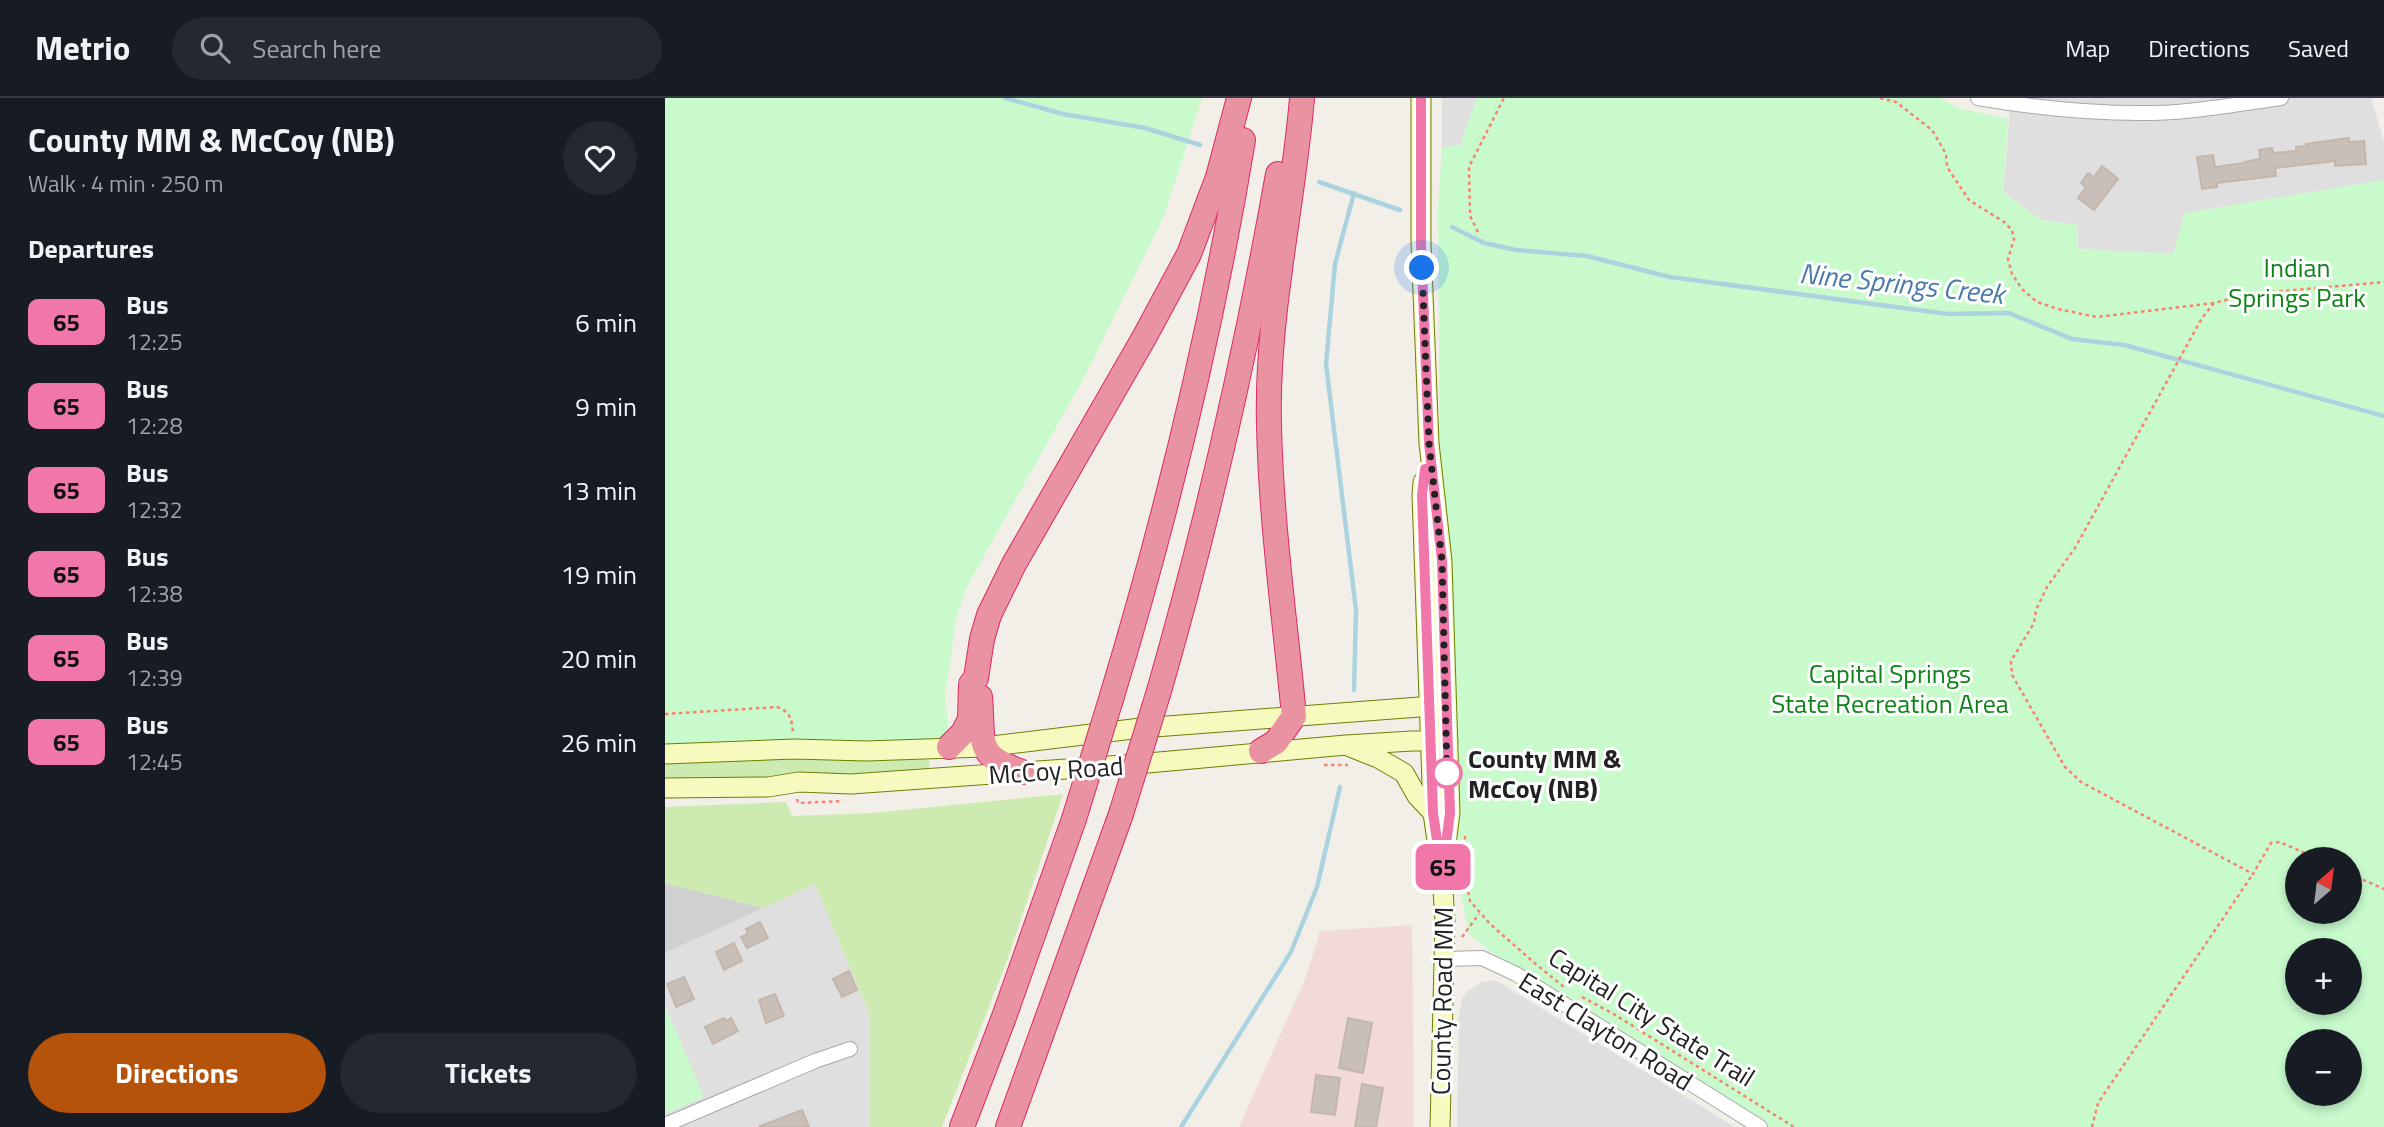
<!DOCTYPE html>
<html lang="en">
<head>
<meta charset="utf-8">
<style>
	:root { --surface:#171b24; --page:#242831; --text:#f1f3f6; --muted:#9ea1a6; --line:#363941; --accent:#b45309 }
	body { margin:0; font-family:"Titillium Web",sans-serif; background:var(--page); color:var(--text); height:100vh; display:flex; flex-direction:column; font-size:26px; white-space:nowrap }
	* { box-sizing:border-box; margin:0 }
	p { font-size:23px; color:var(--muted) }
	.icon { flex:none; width:38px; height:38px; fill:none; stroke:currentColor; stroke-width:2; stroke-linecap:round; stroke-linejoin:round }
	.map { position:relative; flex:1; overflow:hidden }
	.side { display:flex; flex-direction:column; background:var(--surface); width:665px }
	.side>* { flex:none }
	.badge { padding:0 14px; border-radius:10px; font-size:24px; line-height:46px }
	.needle { width:46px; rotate:28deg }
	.buttons { position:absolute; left:1620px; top:749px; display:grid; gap:14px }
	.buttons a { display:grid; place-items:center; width:77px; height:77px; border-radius:50%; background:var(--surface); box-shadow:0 4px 10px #0003; font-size:35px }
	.you { position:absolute; width:35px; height:35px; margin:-18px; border:5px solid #fff; border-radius:50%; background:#1a73e8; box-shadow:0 0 0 10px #1a73e833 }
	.map>.badge { position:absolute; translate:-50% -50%; box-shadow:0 0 0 4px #fff }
	h2 { padding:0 28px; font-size:26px; line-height:63px }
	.round { display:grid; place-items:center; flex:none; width:74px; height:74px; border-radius:37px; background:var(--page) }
	.head { display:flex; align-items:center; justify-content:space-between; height:119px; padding:0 28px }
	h1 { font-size:33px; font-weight:700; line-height:52px }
	.primary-button { display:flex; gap:14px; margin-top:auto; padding:14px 28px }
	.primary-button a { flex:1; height:80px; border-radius:42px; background:var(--accent); color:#fff; font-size:28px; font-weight:700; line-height:80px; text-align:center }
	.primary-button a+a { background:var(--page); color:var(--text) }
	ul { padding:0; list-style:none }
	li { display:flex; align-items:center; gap:21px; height:84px; padding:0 28px }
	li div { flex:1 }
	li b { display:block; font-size:26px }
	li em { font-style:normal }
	li .badge { min-width:77px; font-weight:700; text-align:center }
	header { display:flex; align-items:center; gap:42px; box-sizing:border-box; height:98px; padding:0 35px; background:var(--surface); border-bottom:2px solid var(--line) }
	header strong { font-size:33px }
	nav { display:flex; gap:38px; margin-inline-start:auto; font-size:24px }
	.search { width:490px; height:63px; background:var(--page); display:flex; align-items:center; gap:18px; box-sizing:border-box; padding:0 24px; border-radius:38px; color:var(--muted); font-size:26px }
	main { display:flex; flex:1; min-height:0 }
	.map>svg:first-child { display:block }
	.residential { fill:#e0dfdf }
	.commercial { fill:#f2dad9 }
	.religious { fill:#d0d0d0 }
	.grass { fill:#cdebb0 }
	.park { fill:#c8facc; fill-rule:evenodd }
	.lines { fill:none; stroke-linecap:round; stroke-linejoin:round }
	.stream { stroke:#aad3df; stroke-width:4.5 }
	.building { fill:#c7bfb8; stroke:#c4b6ab; stroke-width:2 }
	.street-casing { stroke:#a9a9a9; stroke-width:16 }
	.secondary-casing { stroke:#707d05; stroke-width:21 }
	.highway-casing { stroke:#dc2a67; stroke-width:26 }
	.path { stroke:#fa8072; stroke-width:2.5; stroke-dasharray:3.5 3.5; stroke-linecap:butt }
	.street { stroke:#fff; stroke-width:14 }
	.secondary { stroke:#f7fabf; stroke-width:19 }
	.highway { stroke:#e892a2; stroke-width:24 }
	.highway-bridge-casing { stroke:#dc2a67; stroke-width:26; stroke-linecap:butt }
	.highway-bridge { stroke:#e892a2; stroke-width:24 }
	.line-casing { stroke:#fff; stroke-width:16 }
	.line { stroke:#f177aa; stroke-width:10 }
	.walk { stroke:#222; stroke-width:7; stroke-dasharray:0 12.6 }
	.stop-dot { fill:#fff; stroke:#f177aa; stroke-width:3.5 }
	.labels { text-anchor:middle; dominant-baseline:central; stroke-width:6; stroke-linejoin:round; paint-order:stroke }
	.park-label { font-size:26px; fill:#0c8416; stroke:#fff }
	.stop-label { font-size:26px; font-weight:bold; fill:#222; stroke:#fff; text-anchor:start }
	.street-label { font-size:26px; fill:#222; stroke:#fff }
	.water-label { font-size:28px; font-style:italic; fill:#4a7aab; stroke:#fff }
</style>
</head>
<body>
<header>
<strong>Metrio</strong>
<div class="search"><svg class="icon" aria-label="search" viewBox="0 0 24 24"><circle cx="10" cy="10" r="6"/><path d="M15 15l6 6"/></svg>Search here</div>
<nav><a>Map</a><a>Directions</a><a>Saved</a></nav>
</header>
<main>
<section class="side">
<div class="head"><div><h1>County MM &amp; McCoy (NB)</h1><p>Walk · 4 min · 250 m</p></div><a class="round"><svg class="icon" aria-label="heart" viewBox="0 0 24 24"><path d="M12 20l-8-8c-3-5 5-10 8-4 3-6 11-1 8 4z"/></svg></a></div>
<h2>Departures</h2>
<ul>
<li><span class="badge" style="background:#f177aa;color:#111">65</span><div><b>Bus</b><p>12:25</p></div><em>6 min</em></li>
<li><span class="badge" style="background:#f177aa;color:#111">65</span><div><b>Bus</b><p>12:28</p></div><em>9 min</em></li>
<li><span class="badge" style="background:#f177aa;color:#111">65</span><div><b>Bus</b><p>12:32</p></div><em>13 min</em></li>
<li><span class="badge" style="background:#f177aa;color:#111">65</span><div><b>Bus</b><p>12:38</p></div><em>19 min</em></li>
<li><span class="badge" style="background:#f177aa;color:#111">65</span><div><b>Bus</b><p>12:39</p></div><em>20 min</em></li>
<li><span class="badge" style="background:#f177aa;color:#111">65</span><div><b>Bus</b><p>12:45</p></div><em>26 min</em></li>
</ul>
<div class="primary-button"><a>Directions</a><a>Tickets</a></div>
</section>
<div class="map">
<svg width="1719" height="1029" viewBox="0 0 1719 1029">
	<rect width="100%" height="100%" fill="#f2efe9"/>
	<g class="residential">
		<polygon points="777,0 812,0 795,47 777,50"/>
		<polygon points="1346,0 1706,0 1719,44 1719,82 1521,115 1508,156 1413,151 1413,127 1376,122 1338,94"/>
		<polygon points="150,785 205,917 205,1029 0,1029 0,855"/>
		<polygon points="830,882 1070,1029 792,1029 794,916 797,901 804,892 817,884"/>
	</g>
	<polygon class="commercial" points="747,827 749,1029 574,1029 641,879 655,833"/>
	<polygon class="religious" points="0,785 98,810 0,855"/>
	<g class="grass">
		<polygon points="32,660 264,662 265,681 0,690 0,662"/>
		<polygon points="398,696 343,860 277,1029 205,1029 205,917 150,786 98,810 0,785 0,709 121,704 127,718 207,715"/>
	</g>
	<g class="park">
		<polygon points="0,0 537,0 498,120 423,272 301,490 292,517 280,596 284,641 277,645 0,648"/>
		<path d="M812,0H1276L1293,10L1343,21L1338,94L1376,122L1413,127V151L1508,156L1520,115L1719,82V1029H1095L928,921L858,872L826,854L804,836L795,792L775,397L773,110L777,50L795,47ZM1633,761H1685V814H1633ZM1633,852H1685V905H1633ZM1633,943H1685V996H1633Z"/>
		<polygon points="0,907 39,999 0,1016"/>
	</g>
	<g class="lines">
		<g class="stream">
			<polyline points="340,0 398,16 480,30 535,47"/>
			<polyline points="654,84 735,112"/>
			<polyline points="689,95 670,166 661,266 691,512 689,592"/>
			<polyline points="787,129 819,145 851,152 922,158 1005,179 1283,216 1344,215 1407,241 1459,247 1719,318"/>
			<polyline points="516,1029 626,854 652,789 675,689"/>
		</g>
	</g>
	<g class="building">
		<polygon points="1684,40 1684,44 1699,43 1701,66 1670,68 1670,63 1610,70 1611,78 1552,85 1552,89 1537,91 1532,59 1548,57 1550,69 1579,65 1579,64 1595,61 1594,52 1607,50 1608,55 1631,53 1631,49 1642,48 1641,46"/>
		<polygon points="1437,68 1453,81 1429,112 1413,100 1421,89 1416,85 1423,75 1429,79"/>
		<polygon points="95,824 103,840 82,850 76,839 83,836 81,831"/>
		<polygon points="69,845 77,863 59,872 51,854"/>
		<polygon points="184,873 192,892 177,899 168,881"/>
		<polygon points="19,879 29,901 11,909 2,886"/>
		<polygon points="110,896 119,918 101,925 94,902"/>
		<polygon points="59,920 61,923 66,920 73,933 48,946 40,929"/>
		<polygon points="683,920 707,925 698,975 674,970"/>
		<polygon points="651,977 675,980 670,1017 646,1014"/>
		<polygon points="697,986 718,990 711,1029 690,1029"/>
		<polygon points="137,1012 144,1029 95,1029 95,1028"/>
	</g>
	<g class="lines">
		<g class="street-casing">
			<g id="street">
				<path d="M1313,0C1371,10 1429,16 1488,15C1531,14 1574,6 1616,0"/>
				<polyline points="780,861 817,860 851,876 1095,1029"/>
				<polyline points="0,1027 150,963 185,951"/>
			</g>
		</g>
		<g class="secondary-casing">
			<g id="secondary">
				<polyline points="756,0 756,145 764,345 777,463 785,715 777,777"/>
				<polyline points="758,384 757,397 768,715 777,777 780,823 775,1029"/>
				<polyline points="685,649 713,660 739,675 752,698 768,715"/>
				<polyline points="0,656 129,651 201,653 319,649 476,630 781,607"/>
				<polyline points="0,690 103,689 134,684 186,686 472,666 681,647 747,643 783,643"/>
			</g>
		</g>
		<g class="highway-casing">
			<g id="highway">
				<path d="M494,593C543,423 582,250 613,76"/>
				<path d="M447,598C502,416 547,230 578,42"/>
				<path d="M315,599C319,645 309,657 357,674"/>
				<polyline points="284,649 298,635 305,621 306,586 311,580 317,541 324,517 349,466 480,238 524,156 553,79 574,0"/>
				<path d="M596,653L611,644L629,618C620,522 606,424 604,327C601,218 628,109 637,0"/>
				<polyline points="297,1029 339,919 409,721"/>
				<polyline points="343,1029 456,716"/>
			</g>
		</g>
		<g class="path">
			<polyline points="1215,0 1231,4 1267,32 1281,56 1282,69 1304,102 1339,124 1347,132 1349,141 1343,161 1347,176 1357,191 1372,204 1393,211 1432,219 1549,205 1585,196 1719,184"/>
			<polyline points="813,134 805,118 804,69 839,0"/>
			<polyline points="1549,205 1537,220 1410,450 1382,489 1371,512 1369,525 1346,563 1347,577 1400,669 1416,684 1588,776 1606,745 1615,744 1653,761"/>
			<path d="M0,616L112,609C126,614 127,622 128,636"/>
			<polyline points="659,667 683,667"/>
			<polyline points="132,701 133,705 178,703"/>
			<polyline points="800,738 802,789 805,803 825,826 873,868 899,889"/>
			<polyline points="1685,776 1719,791"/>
			<polyline points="797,839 814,816"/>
			<polyline points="917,899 947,915 1129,1029"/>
			<polyline points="1427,1029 1433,1005 1588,776"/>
		</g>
		<use href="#street" class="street"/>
		<use href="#secondary" class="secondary"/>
		<use href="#highway" class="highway"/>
		<g class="highway-bridge-casing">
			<g id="highway-bridge">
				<polyline points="456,716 494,593"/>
				<polyline points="409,721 447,598"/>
			</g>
		</g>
		<use href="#highway-bridge" class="highway-bridge"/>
	</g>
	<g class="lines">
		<g class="line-casing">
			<polyline id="line" points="756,0 756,145 764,345 777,463 785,715 777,777 768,715 757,397 760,371"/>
		</g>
		<use href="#line" class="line"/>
		<polyline class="walk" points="757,170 764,345 777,463 782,675"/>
	</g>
	<circle class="stop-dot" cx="782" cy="675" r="14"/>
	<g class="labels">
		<g class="park-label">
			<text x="1632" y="169">Indian<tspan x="1632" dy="30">Springs Park</tspan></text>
			<text x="1225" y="575">Capital Springs<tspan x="1225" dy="30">State Recreation Area</tspan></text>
		</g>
		<g class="stop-label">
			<text x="803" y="660">County MM &amp;<tspan x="803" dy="30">McCoy (NB)</tspan></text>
		</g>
		<g class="street-label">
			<text transform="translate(391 672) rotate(-4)">McCoy Road</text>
			<text transform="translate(777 903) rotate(-89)">County Road MM</text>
			<text transform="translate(987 919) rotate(32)">Capital City State Trail</text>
			<text transform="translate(941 933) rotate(32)">East Clayton Road</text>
		</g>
		<g class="water-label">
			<text transform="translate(1237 185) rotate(6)">Nine Springs Creek</text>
		</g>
	</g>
</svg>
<div class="buttons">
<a><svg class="needle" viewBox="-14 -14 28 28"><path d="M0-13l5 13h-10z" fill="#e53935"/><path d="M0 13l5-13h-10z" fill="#9ea1a6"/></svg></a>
<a>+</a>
<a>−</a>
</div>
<div class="you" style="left:757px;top:170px"></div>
<b class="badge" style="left:778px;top:769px;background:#f177aa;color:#111">65</b>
</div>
</main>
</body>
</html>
